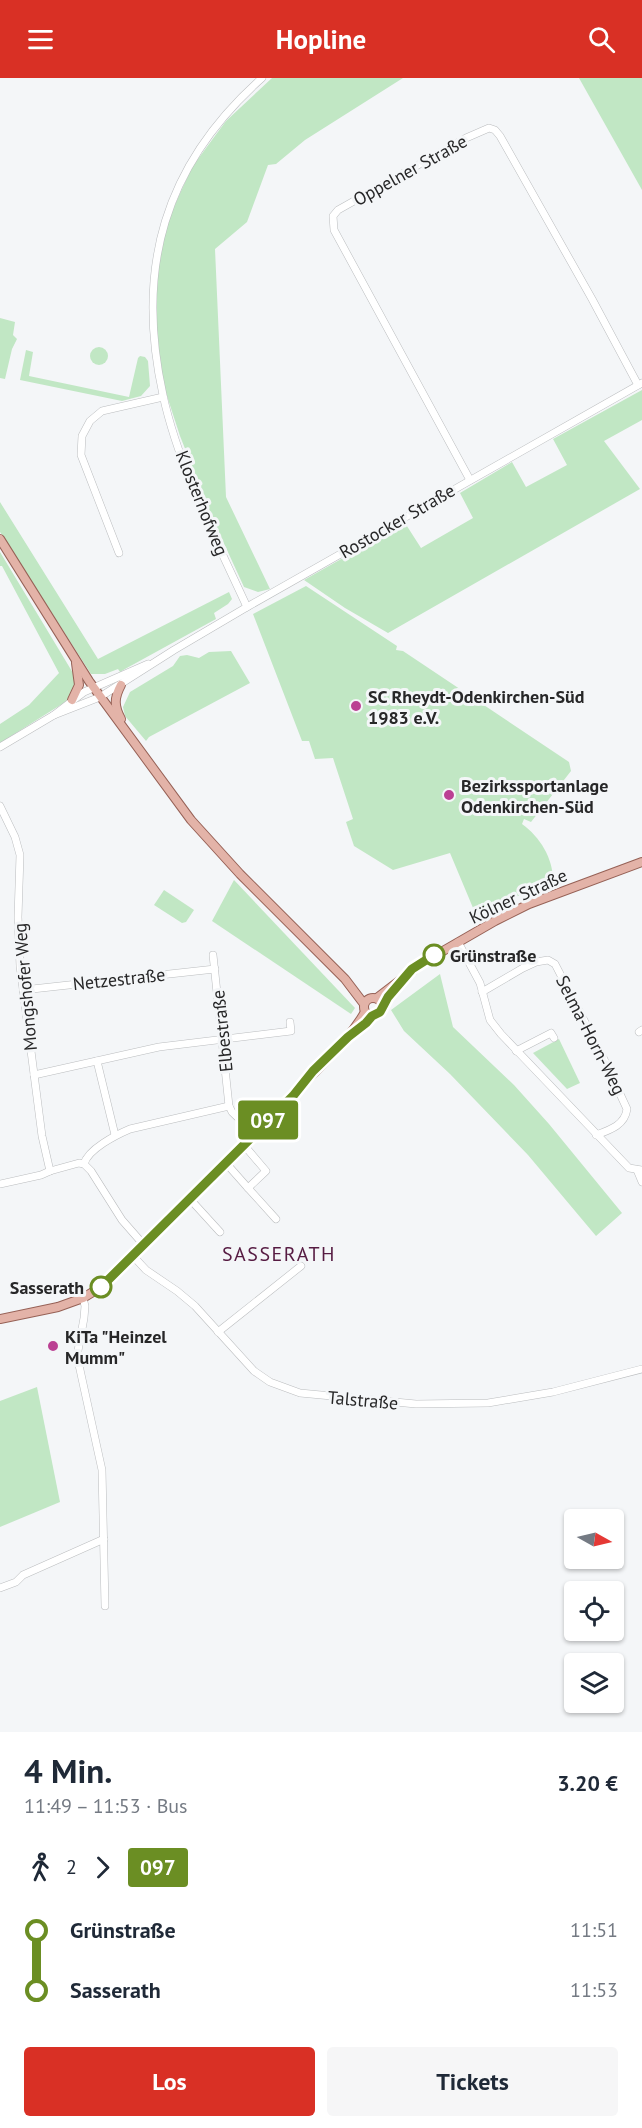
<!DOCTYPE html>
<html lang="de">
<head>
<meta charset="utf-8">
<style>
	:root { --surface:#fff; --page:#f6f6f7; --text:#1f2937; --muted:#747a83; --accent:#d93025 }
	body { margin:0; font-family:"PT Sans",sans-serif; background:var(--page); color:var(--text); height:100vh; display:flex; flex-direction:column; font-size:22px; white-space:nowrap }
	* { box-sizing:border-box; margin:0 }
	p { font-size:20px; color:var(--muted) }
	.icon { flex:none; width:33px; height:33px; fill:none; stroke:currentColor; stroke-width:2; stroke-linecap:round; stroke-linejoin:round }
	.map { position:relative; height:1654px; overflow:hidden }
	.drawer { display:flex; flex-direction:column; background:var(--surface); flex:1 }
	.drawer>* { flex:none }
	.badge { padding:0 12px; border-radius:4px; font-size:21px; line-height:39px }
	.needle { width:39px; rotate:98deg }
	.fabs { position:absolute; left:564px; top:1431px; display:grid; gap:12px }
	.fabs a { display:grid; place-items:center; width:60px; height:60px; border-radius:6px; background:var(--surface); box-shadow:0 2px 4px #0004; font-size:30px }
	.map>.badge { position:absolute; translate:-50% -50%; box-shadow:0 0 0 3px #fff }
	.legs { display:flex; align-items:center; gap:9px; height:66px; padding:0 24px; font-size:20px }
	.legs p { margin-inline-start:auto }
	.headline { display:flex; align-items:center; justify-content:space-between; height:102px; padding:0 24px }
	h1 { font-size:33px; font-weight:700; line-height:45px }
	.cta { display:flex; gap:12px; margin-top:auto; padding:12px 24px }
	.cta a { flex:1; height:69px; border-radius:6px; background:var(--accent); color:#fff; font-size:24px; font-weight:700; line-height:69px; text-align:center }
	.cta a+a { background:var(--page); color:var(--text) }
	ul { padding:0 24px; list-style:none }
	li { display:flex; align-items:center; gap:21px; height:60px; font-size:22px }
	li i { display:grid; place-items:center; width:9px; height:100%; margin:0 8px; background:currentColor }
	li i::after { content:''; width:15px; height:15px; margin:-8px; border:4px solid; border-radius:50%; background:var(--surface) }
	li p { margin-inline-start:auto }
	li:first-child i { background:linear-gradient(#0000 50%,currentColor 0) }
	li:last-child i { background:linear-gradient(currentColor 50%,#0000 0) }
	header { display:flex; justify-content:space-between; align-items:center; height:78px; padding:0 24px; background:var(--accent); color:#fff; font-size:27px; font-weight:700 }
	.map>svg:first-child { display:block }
	.green { fill:#c1e7c4 }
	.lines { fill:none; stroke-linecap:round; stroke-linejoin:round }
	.minor-casing { stroke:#bbbdbf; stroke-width:8 }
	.major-casing { stroke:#966156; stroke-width:10 }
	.minor { stroke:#fff; stroke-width:7 }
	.major { stroke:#e3b3a8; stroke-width:8 }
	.line-1-casing { stroke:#fff; stroke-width:14 }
	.line-1 { stroke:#6b8e23; stroke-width:9 }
	.poi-dot { fill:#bb4193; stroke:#f4f6f8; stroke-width:2 }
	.stop-1-dot { fill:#fff; stroke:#6b8e23; stroke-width:3 }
	.labels { text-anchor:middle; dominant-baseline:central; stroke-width:6; stroke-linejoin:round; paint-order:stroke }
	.street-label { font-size:18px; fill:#272728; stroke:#f4f6f8 }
	.poi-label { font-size:18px; font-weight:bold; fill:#272728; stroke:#f4f6f8; text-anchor:start }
	.stop-label { font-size:18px; font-weight:bold; fill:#272728; stroke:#f4f6f8; text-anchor:start }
	.neighbourhood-label { font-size:20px; letter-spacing:1.5px; fill:#561b42; stroke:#f4f6f8 }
</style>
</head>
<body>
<header><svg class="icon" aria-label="menu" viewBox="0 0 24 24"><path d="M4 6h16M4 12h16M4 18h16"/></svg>Hopline<svg class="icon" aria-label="search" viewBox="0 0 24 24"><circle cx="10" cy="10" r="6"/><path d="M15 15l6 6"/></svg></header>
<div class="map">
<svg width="642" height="1654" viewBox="0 0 642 1654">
	<rect width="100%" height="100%" fill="#f4f6f8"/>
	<g class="green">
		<polygon points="272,0 403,0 305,62 276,86 268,87 247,144 215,171 226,419 270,511 258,514 244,509 215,446 180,358 154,278 153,210 168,142 192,89 226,43"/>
		<polygon points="579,0 642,0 642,112"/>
		<polygon points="0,240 15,244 13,257 17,261 12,271 5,301 0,300"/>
		<circle cx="99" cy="278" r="9"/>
		<polygon points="26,272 33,274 29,298 129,319 138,280 140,278 145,279 148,283 150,308 141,318 122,323 20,302"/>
		<polygon points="642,312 642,342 604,363 640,411 388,555 345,530 304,502 405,445 421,470 473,440 460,415 512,384 526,409 567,387 553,361"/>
		<polygon points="0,424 98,581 229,514 232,521 228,526 214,535 216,541 125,591 120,594 118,591 105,596 91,596 0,454"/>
		<polygon points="0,474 76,600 75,610 70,621 0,665 0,646 29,627 59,595 2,488 0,488"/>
		<path d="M306,508L397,568L396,572L403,573L569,684L571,693L531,744L524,741L522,746C540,759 553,780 553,802L476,837L450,775L393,792L354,768L346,744L353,741L333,680L315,681L309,663H302L253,536Z"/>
		<polygon points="231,573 250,605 149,659 146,663 125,638 123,629 130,614 173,588 180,578 187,577 199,580 209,574"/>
		<polygon points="234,802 355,930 351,936 212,843"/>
		<polygon points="164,812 194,832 186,844 182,845 154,827"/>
		<polygon points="440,896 453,949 514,1007 549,1046 622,1135 596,1158 528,1077 450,996 404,953 391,932"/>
		<polygon points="559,961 580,1005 567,1011 533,975"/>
		<polygon points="37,1309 60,1424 0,1449 0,1323"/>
	</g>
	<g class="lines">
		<g class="minor-casing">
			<g id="minor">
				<polyline points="470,402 334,152 333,138 338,132 466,60 489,50 495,52 500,58 592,221 638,307"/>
				<polyline points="119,475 81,377 82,358 90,343 102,333 163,319"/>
				<path d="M247,529C217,464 178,387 163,317C135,190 164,87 262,0"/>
				<polyline points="54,637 100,619 174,572 247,529 642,305"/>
				<polyline points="0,669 54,637 84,614 148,586"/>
				<polyline points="0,728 15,759 20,777 18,839 20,888 42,1058 50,1093"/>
				<polyline points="458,864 480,905 490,942 501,956 629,1090 642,1092"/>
				<polyline points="213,877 229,1028 232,1034 254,1055"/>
				<polyline points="23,912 215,891"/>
				<path d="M482,914L523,890L536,884L548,882L555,886L602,977L627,1031C625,1047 610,1052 596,1057"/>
				<polyline points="639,954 642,952"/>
				<polyline points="516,973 551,955 554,960"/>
				<polyline points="97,983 115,1057"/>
				<polyline points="34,997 159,969 291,953 290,944"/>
				<polyline points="243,1066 266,1093 248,1110 276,1141"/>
				<polyline points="225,1084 248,1110"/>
				<path d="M84,1086C88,1071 116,1057 130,1051L229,1028"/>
				<polyline points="637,1092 642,1104"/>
				<polyline points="0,1106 41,1097 50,1093 79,1085 84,1086 91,1093 122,1142 143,1166"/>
				<polyline points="189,1120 220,1154"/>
				<polyline points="133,1178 146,1192 177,1213 195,1228 254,1293 270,1304 300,1315 416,1326 488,1325 553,1314 642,1291"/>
				<polyline points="83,1220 85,1228 84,1240 77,1278 102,1392 105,1528"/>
				<polyline points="218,1254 301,1188"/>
				<polyline points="0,1510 16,1504 23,1497 104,1461"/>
			</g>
		</g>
		<g class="major-casing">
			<g id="major">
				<polyline points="0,461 89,603 191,742 240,796 345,901 364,926"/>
				<path d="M121,607C114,620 114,628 121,641"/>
				<polyline points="72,622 79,607 76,585"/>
				<circle cx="373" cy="929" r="9"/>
				<polyline points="377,920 424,884 495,843 529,826 642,784"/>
				<path d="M0,1241L58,1229L83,1220L101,1209L293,1018C316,990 347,966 365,934"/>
			</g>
		</g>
		<use href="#minor" class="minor"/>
		<use href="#major" class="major"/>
	</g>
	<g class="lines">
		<g class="line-1-casing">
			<polyline id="line-1" points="101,1209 293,1018 313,993 348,959 366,945 372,938 380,934 388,919 412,891 434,877"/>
		</g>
		<use href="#line-1" class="line-1"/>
	</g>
	<g class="poi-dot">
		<circle cx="356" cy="628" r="6"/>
		<circle cx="449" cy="717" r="6"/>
		<circle cx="53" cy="1268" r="6"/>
	</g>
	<g class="stop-1-dot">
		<circle cx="434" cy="877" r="10"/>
		<circle cx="101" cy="1209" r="10"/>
	</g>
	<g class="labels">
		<g class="street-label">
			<text transform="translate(410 92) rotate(-29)">Oppelner Straße</text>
			<text transform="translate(202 425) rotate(68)">Klosterhofweg</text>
			<text transform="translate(397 443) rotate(-30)">Rostocker Straße</text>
			<text transform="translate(518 818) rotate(-25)">Kölner Straße</text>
			<text transform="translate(119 901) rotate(-6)">Netzestraße</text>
			<text transform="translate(25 909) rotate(-95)">Mongshofer Weg</text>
			<text transform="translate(222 953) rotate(-96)">Elbestraße</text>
			<text transform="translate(591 957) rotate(63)">Selma-Horn-Weg</text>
			<text transform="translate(363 1322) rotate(5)">Talstraße</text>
		</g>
		<g class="poi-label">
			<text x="368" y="618">SC Rheydt-Odenkirchen-Süd<tspan x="368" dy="21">1983 e.V.</tspan></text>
			<text x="461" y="707">Bezirkssportanlage<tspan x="461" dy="21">Odenkirchen-Süd</tspan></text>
			<text x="65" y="1258">KiTa "Heinzel<tspan x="65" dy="21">Mumm"</tspan></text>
		</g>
		<g class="stop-label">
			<text x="450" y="877">Grünstraße</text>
			<text x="84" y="1209" text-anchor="end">Sasserath</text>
		</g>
		<g class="neighbourhood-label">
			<text x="279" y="1176">SASSERATH</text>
		</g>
	</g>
</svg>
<div class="fabs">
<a><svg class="needle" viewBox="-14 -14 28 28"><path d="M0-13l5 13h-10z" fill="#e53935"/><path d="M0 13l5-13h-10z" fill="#747a83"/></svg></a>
<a><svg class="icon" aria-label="locate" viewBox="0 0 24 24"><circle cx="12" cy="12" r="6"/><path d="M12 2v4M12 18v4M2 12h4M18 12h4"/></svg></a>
<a><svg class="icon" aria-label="layers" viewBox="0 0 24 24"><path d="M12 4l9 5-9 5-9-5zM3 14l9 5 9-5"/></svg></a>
</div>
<b class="badge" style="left:268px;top:1042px;background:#6b8e23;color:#fff">097</b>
</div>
<section class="drawer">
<div class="headline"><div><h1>4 Min.</h1><p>11:49 – 11:53 · Bus</p></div><b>3.20 €</b></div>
<div class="legs"><svg class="icon" aria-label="walk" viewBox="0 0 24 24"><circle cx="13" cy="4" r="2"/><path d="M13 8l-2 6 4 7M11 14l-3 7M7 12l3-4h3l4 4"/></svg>2<svg class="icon" aria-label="forward" viewBox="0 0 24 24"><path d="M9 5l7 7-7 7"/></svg><b class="badge" style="background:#6b8e23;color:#fff">097</b></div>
<ul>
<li><i style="color:#6b8e23"></i><b>Grünstraße</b><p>11:51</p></li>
<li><i style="color:#6b8e23"></i><b>Sasserath</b><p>11:53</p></li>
</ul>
<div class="cta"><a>Los</a><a>Tickets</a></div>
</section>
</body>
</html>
